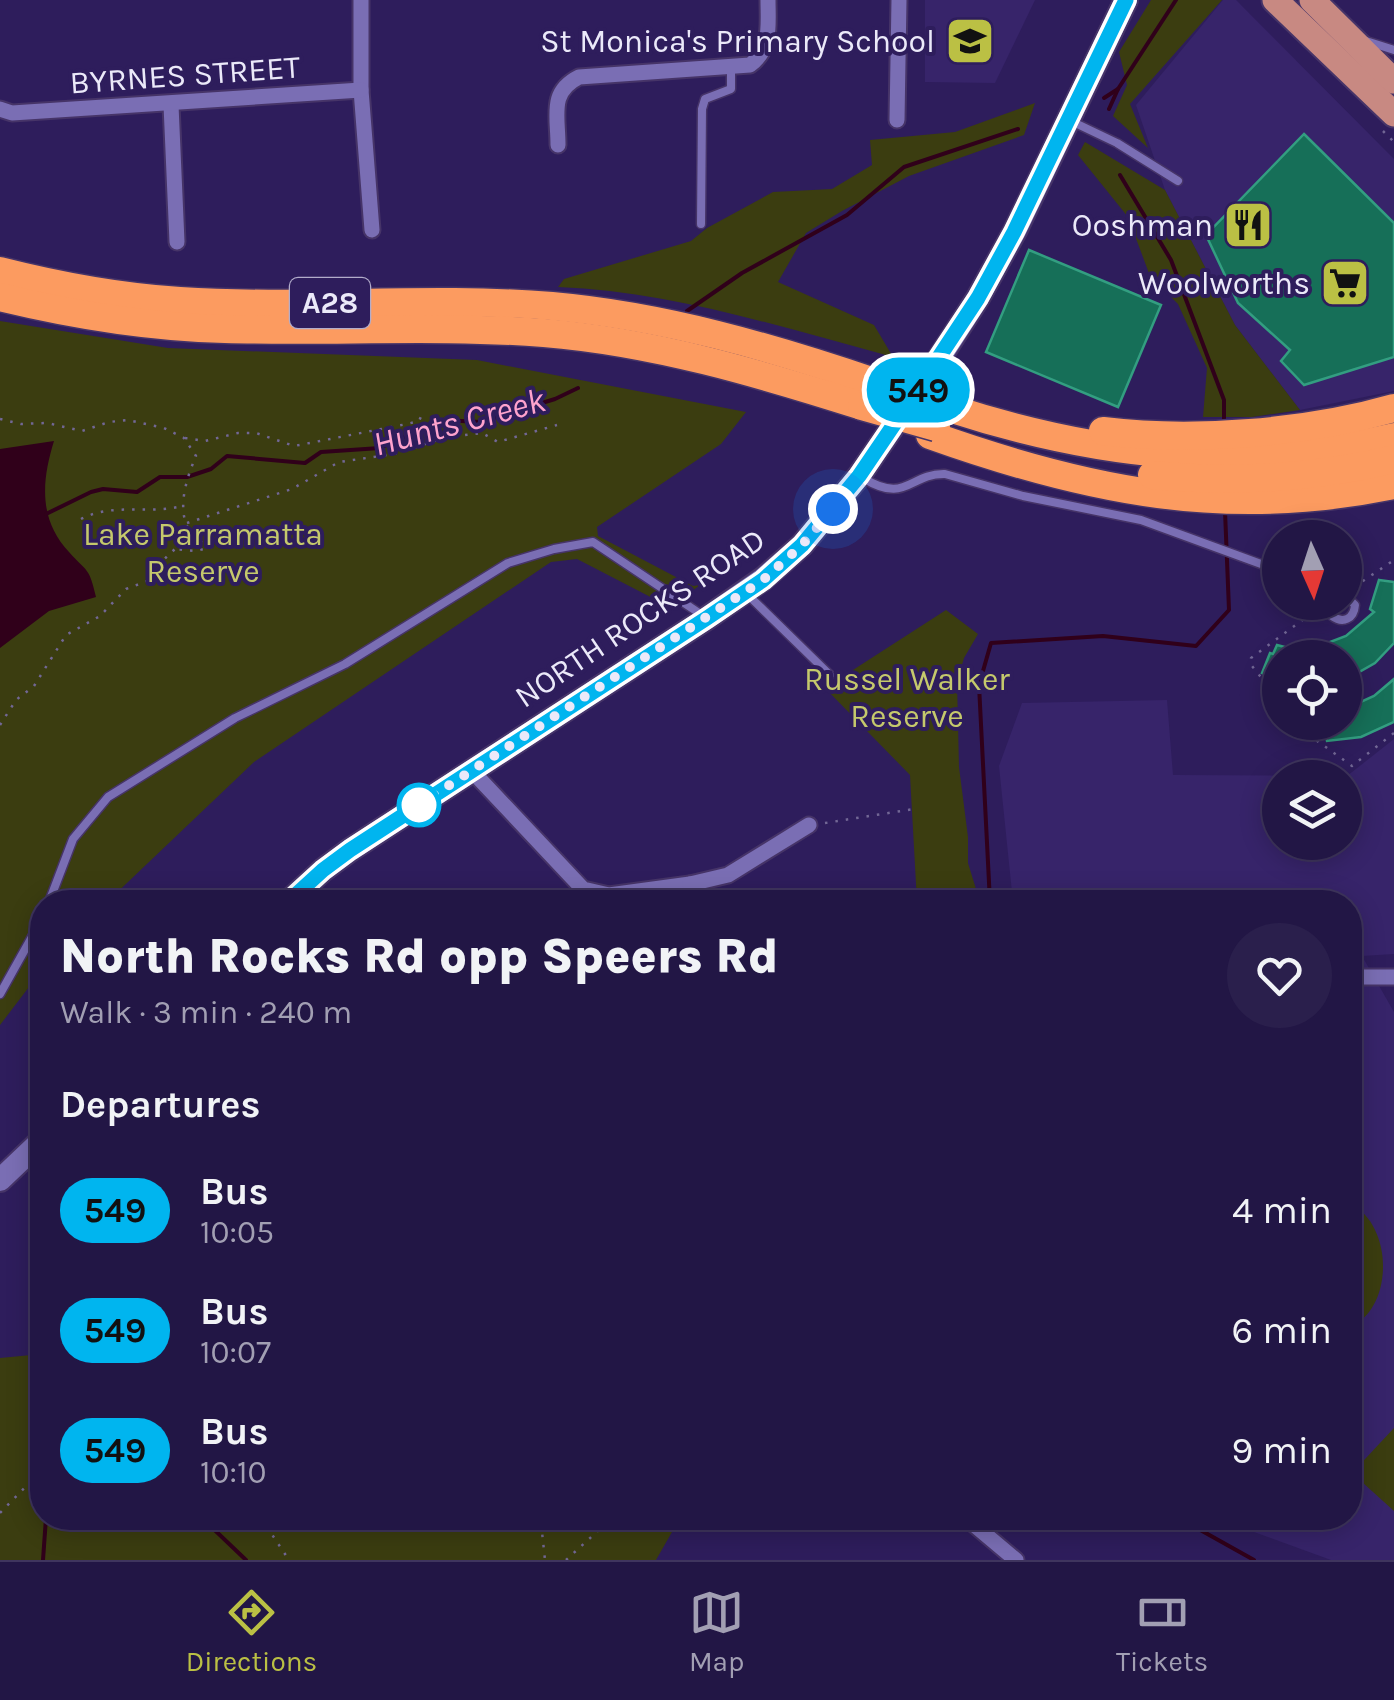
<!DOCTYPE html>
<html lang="en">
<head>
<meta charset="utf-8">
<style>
	:root { --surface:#221645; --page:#2a1f4c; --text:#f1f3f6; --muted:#a29fb3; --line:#3f355e; --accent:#bbc044 }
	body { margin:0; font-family:Karla,sans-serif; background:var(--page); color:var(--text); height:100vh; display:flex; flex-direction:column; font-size:38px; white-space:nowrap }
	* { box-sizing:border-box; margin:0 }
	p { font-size:32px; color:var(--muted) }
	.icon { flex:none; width:55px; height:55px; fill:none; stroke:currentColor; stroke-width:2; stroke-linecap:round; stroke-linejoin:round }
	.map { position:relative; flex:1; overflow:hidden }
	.details { position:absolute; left:30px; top:890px; width:1332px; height:640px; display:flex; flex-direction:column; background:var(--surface); border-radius:40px; box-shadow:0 5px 25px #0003,0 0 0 2px var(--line) }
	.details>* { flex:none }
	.badge { padding:0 20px; border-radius:32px; font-size:35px; line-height:65px }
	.needle { width:65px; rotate:177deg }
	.controls { position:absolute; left:1262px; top:520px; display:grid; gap:20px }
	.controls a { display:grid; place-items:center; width:100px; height:100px; border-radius:50%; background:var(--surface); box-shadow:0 5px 25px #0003,0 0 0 2px var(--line); font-size:50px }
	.you { position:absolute; width:50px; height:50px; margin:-25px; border:8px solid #fff; border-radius:50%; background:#1a73e8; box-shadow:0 0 0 15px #1a73e833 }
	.map>.badge { position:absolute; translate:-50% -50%; box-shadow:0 0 0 5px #fff }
	h2 { padding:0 30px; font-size:38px; line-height:90px }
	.round { display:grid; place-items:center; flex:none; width:105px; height:105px; border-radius:52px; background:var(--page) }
	.summary { display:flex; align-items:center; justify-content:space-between; height:170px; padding:0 30px }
	h1 { font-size:48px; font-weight:800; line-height:75px }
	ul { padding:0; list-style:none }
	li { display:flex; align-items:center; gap:30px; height:120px; padding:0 30px }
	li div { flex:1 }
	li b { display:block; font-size:38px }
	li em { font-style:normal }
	li .badge { min-width:110px; font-weight:700; text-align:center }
	.menu { display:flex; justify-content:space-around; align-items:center; height:140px; border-top:2px solid var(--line); background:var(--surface); font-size:28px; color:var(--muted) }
	.menu a { display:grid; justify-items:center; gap:5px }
	.menu .selected { color:var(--accent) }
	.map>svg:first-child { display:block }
	.built { fill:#37246a; fill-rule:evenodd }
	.green { fill:#3b3d10 }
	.water { fill:#30001a }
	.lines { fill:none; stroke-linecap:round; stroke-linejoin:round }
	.stream { stroke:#30001a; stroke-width:4 }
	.building { fill:#166f58; stroke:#339e81; stroke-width:2.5 }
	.lane-casing { stroke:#463468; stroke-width:11 }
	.street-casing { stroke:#463468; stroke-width:19 }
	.secondary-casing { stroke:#463468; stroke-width:26 }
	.primary-casing { stroke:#463468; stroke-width:29 }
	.highway-casing { stroke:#463468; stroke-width:31 }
	.path { stroke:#726795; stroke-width:2.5; stroke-dasharray:2.5 8; stroke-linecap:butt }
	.lane { stroke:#7a6eb4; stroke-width:8 }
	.street { stroke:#7a6eb4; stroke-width:15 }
	.secondary { stroke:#7a6eb4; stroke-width:22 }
	.primary { stroke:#c88982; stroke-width:25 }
	.highway { stroke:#fc9b60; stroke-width:28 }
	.highway-bridge-casing { stroke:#463468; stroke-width:31; stroke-linecap:butt }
	.highway-bridge { stroke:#fc9b60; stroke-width:28 }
	.line-casing { stroke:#fff; stroke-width:22 }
	.line { stroke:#00b5ef; stroke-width:15 }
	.walk { stroke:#ebe9f9; stroke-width:10; stroke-dasharray:0 18 }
	.stop-dot { fill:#fff; stroke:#00b5ef; stroke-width:5 }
	.labels { text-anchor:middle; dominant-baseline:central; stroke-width:8; stroke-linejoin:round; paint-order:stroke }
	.shield { fill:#2e1d5c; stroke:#b2acca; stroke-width:2.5 }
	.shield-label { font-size:30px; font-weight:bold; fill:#ebe9f9 }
	.poi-label { font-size:32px; fill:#ebe9f9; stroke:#2e1d5c; text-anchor:end }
	.street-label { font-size:32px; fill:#ebe9f9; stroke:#2e1d5c }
	.park-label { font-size:32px; fill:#c5c96c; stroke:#2e1d5c }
	.water-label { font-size:35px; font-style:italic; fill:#fea3cd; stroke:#2e1d5c }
</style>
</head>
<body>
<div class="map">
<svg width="1394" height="1560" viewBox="0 0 1394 1560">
	<rect width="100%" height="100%" fill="#2e1d5c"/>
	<g class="built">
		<polygon points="925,0 1035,0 995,83 925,82"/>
		<polygon points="1223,0 1236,0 1394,159 1394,391 1300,410 1235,325 1165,190 1136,105"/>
		<path d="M1167,700L1173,775L1347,776L1394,739V954L1362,956L1394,1012V1560H1331L1243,1528L1232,1518H1350V902H1013L999,766L1022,703ZM1280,778H1345V842H1280Z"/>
	</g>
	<g class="green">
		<polygon points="1151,0 1222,0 1130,104 1148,148 1113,116 1127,85 1119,52"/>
		<path d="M1035,103L1024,135L909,176L842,211L806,233L778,282L874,325L893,357C784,328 671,291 558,287L564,279L691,241L707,228L773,192L832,189L872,165L870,140L955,132Z"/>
		<polygon points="1085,142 1165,190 1235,325 1300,410 1252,417 1203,417 1207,368 1178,304 1150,276 1128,217 1078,155"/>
		<polygon points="0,321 168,348 477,360 746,412 721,444 597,527 598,536 693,586 700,585 666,611 664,604 577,559 551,562 254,762 107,902 42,902 42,970 0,1025"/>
		<polygon points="946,610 978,634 964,658 957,681 959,767 968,837 968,863 980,902 917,902 910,775 825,688"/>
		<path d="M1350,1203C1394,1226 1394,1308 1350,1327Z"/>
		<polygon points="42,1354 42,1518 680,1518 656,1560 0,1560 0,1358"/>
		<polygon points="1394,1428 1394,1511 1352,1473"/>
	</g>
	<path class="water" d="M54,441C42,480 38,519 69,552C88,573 89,567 96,597L49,611L0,648V449Z"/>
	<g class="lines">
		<g class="stream">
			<polyline points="1104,98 1118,89"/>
			<polyline points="1109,109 1118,89 1176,0"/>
			<polyline points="1120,175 1171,260 1224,400 1224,421"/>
			<polyline points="687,311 742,273 847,215 904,167 1018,129"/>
			<polyline points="46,514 91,492 103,489 137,492 160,477 187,477 211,469 227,456 305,463 321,452 380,448 442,420 480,422 555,399 578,388"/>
			<polyline points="990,902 979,685 991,643 1103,636 1196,646 1229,610 1225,511"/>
			<polyline points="202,1518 246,1560"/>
			<polyline points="1185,1518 1195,1527 1254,1560"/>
			<polyline points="43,1560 46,1518"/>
		</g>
	</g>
	<g class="building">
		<polygon points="1304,134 1394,223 1394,357 1304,385 1281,361 1290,350 1238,303 1206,235"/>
		<polygon points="1029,250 1161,305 1118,407 986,352"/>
		<polygon points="1379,580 1394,582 1394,643 1375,663 1345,680 1345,658 1280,658 1280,680 1262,673 1270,653 1273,654 1277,645 1304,652 1346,636 1374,612 1370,609"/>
		<polygon points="1394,679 1394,722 1361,737 1327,741 1323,722 1345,722 1345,709 1374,696"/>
	</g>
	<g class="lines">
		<g class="lane-casing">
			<g id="lane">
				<polyline points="1366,41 1394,50"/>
				<polyline points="1073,122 1117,143 1178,181"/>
				<polyline points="701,224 702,109 705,99 731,89 731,66"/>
				<path d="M863,478C907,505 909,473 945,474L1023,496L1141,520L1280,571"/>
				<polyline points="747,594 830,675"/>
				<path d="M1330,602L1332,616C1343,624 1354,619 1355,605L1345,595"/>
				<polyline points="49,902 73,839 108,797 235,718 345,664 508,563 554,549 593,542 702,615"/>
				<polyline points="0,994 42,919"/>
			</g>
		</g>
		<g class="street-casing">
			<g id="street">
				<polyline points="361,0 361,90 372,230"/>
				<polyline points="171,105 177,242"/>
				<polyline points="0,109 12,113 361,90"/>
				<polyline points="897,120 899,0"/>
				<path d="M558,145C558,115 549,92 579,77L750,65C772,49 768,25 768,0"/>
				<polyline points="472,771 583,889 609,895 690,884 693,902"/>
				<polyline points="690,884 728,875 809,825"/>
				<polyline points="1363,977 1394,977"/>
				<polyline points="966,1518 1016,1560"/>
			</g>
		</g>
		<g class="secondary-casing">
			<g id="secondary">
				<polyline points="288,902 323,870 350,850 707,618 763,579 802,545 859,476 935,365 978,298 1015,231 1126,0"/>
				<polyline points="0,1180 42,1140"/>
			</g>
		</g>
		<g class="primary-casing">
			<g id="primary">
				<polyline points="1275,0 1394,114"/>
				<polyline points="1312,0 1394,81"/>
			</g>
		</g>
		<g class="highway-casing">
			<g id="highway">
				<path d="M0,271C59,286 119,297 180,301C304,309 428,296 552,306C664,316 771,347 877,383"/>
				<path d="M0,297C74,315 149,327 225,329C332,332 438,325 544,333C654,342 758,373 862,406"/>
				<path d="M949,408C1096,456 1243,473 1394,437"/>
				<path d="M1103,431C1193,442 1307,433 1394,408"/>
				<path d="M930,435C1087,491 1228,520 1394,485"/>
				<path d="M1152,475C1233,483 1315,478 1394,459"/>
			</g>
		</g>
		<g class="path">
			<polyline points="1383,131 1394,142"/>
			<path d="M0,419L21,424L47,423L82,431L109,422L128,420L164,428L184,438L196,456C186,479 173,518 196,538C200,542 206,544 211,547L196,551L175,549"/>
			<polyline points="185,438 205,441 238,433 256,433 294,446 407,424 419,421 423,412"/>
			<path d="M81,519C114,502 148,515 182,506"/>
			<polyline points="187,523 292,489 339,462 394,454 447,437 482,433 498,442 557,425"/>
			<polyline points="1354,587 1394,560"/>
			<polyline points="1280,701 1252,666 1251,658 1312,613 1318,613"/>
			<polyline points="1291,722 1352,766 1394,733"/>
			<polyline points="0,725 16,700 34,686 66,635 100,616 126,589 150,580 156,567 175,549 186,524"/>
			<polyline points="825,823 914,809"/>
			<polyline points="0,1513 42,1470"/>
			<polyline points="261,1518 289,1560"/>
			<polyline points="530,1518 542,1532 545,1560"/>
			<polyline points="566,1560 612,1518"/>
		</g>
		<use href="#lane" class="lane"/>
		<use href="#street" class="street"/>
		<use href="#secondary" class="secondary"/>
		<use href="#primary" class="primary"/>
		<use href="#highway" class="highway"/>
		<g class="highway-bridge-casing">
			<g id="highway-bridge">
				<polyline points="877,383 956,399"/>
				<polyline points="862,406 936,427"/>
			</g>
		</g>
		<use href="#highway-bridge" class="highway-bridge"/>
	</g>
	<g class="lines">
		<g class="line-casing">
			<polyline id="line" points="288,902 323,870 350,850 707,618 763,580 802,545 859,476 916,392 978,298 1014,232 1126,0"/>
		</g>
		<use href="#line" class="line"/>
		<polyline class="walk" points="419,805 763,580 802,545 833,509"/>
	</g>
	<defs>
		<g id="school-square" transform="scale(2.5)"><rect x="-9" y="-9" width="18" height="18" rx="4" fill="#bbc044" stroke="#2e1d5c"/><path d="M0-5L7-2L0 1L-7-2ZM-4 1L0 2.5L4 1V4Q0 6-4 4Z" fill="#111"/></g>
		<g id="restaurant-square" transform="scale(2.5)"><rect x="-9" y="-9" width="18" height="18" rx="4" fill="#bbc044" stroke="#2e1d5c"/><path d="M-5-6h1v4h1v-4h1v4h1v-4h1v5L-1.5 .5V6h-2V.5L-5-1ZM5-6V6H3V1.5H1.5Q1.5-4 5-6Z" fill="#111"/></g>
		<g id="supermarket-square" transform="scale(2.5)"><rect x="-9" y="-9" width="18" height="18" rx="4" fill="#bbc044" stroke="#2e1d5c"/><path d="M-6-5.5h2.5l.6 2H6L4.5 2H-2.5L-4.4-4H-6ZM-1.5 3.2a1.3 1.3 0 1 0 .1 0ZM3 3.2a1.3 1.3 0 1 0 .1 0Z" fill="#111"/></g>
	</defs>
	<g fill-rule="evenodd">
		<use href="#school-square" x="970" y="41"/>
		<use href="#restaurant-square" x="1248" y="225"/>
		<use href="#supermarket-square" x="1345" y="283"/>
	</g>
	<circle class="stop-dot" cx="419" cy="805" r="20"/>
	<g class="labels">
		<rect class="shield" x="290" y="278" width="80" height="50" rx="8"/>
		<g class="shield-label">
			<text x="330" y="303">A28</text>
		</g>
		<g class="poi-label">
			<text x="935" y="41">St Monica's Primary School</text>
			<text x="1213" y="225">Ooshman</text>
			<text x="1310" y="283">Woolworths</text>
		</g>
		<g class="street-label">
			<text transform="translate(185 75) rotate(-4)">BYRNES STREET</text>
			<text transform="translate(640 618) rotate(-34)">NORTH ROCKS ROAD</text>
		</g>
		<g class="park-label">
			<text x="203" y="534">Lake Parramatta<tspan x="203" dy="37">Reserve</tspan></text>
			<text x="907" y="679">Russel Walker<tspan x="907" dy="37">Reserve</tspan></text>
		</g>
		<g class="water-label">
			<text transform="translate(459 422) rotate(-15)">Hunts Creek</text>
		</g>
	</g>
</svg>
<div class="controls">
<a><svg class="needle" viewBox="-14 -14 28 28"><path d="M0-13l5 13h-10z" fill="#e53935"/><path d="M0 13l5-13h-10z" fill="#a29fb3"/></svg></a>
<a><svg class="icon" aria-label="locate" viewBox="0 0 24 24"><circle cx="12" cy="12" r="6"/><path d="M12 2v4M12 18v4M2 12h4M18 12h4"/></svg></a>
<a><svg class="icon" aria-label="layers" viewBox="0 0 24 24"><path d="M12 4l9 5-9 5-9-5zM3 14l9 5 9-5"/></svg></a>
</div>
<div class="you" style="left:833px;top:509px"></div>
<b class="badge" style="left:918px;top:390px;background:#00b5ef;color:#111">549</b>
<section class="details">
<div class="summary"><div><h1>North Rocks Rd opp Speers Rd</h1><p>Walk · 3 min · 240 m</p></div><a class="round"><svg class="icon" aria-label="heart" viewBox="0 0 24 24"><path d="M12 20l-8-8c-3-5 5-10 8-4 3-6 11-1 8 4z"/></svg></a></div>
<h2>Departures</h2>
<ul>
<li><span class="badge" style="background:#00b5ef;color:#111">549</span><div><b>Bus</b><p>10:05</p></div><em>4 min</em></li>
<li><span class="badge" style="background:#00b5ef;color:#111">549</span><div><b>Bus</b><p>10:07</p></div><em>6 min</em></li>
<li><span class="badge" style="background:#00b5ef;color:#111">549</span><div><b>Bus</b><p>10:10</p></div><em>9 min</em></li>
</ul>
</section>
</div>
<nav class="menu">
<a class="selected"><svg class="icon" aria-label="directions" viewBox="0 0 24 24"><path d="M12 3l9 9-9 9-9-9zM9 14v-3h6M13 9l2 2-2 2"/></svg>Directions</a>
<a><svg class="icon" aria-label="map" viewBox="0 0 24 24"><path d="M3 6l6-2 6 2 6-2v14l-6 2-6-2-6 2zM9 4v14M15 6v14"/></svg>Map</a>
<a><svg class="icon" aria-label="tickets" viewBox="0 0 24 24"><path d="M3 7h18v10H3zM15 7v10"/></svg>Tickets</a>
</nav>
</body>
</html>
